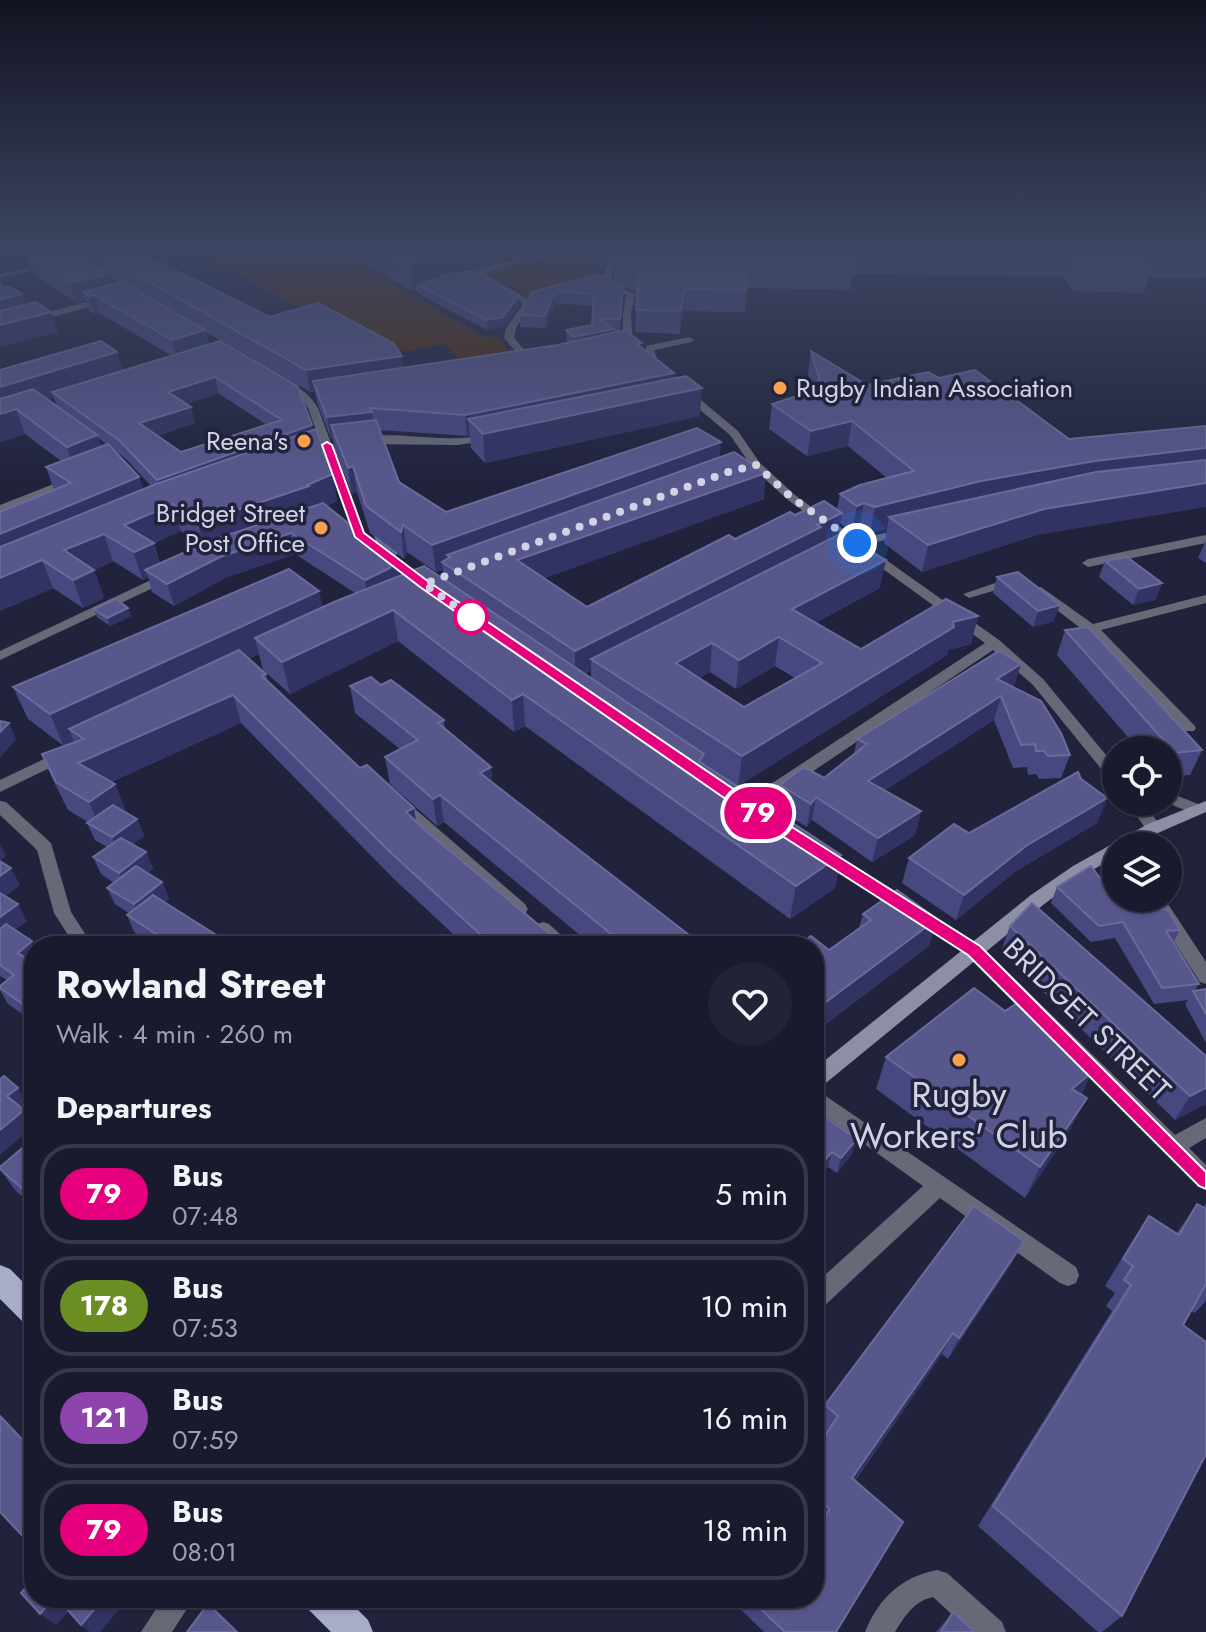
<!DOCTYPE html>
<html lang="en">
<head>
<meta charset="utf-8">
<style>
	:root { --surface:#191a2e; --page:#222336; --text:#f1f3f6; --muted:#9fa1aa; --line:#37384a }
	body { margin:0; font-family:Jost,sans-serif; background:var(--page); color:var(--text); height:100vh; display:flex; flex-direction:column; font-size:30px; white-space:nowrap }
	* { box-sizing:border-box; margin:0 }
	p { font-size:26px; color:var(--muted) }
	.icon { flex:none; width:44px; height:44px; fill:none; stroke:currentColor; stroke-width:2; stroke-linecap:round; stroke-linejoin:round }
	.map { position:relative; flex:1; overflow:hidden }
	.details { position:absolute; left:24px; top:936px; width:800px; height:672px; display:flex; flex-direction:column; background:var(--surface); border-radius:32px; box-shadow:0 2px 6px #0004,0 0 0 2px var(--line) }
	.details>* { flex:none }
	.badge { padding:0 16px; border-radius:26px; font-size:28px; line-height:52px }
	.fabs { position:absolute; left:1102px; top:736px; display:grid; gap:16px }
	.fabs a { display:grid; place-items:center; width:80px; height:80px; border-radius:50%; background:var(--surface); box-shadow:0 2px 6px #0004,0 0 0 2px var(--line); font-size:40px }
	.you { position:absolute; width:40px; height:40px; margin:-20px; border:6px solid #fff; border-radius:50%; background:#1a73e8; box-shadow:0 0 0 12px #1a73e833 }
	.map>.badge { position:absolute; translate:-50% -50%; box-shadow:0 0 0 4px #fff }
	h2 { padding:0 32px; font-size:30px; line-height:72px }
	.round { display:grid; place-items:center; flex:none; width:84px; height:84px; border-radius:42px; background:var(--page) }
	.head { display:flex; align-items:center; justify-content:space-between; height:136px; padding:0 32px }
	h1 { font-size:38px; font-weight:700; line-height:60px }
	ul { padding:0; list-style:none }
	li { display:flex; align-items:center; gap:24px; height:100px; margin:0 16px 12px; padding:0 16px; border:4px solid var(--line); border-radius:32px }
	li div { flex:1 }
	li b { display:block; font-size:30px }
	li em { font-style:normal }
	li .badge { min-width:88px; font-weight:700; text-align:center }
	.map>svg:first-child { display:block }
	.green { fill:#4f2d0b }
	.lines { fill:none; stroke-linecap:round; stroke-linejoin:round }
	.street { fill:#676977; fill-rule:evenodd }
	.secondary { fill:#8d8fa6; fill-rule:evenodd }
	.primary { fill:#a9adca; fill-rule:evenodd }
	.wall { fill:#484881; fill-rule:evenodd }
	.shaded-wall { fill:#323362 }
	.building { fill:#57578c; stroke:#6a6b9a; stroke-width:2; fill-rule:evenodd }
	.line { fill:#e6007e; stroke:#fff; stroke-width:2 }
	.walk { stroke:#d1d3e5; stroke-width:8; stroke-dasharray:0 14.4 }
	.poi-dot { fill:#f9a04d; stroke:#21233d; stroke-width:3 }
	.stop-dot { fill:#fff; stroke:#e6007e; stroke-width:4 }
	.labels { text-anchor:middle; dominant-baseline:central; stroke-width:7; stroke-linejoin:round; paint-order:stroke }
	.far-poi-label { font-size:26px; fill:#d1d3e5; stroke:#21233d; text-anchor:end }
	.street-label { font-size:30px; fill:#d1d3e5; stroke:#21233d }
	.near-poi-label { font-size:36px; fill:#d1d3e5; stroke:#21233d }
</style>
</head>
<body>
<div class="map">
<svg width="1206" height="1632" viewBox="0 0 1206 1632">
	<rect width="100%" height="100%" fill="#21233d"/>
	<g class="green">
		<polygon points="191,248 332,248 484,337 498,337 513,357 464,365 446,344 381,355"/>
		<polygon points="527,263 545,267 598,268 595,286 533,299 491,275 495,270"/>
	</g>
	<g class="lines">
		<g class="street">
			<polygon points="495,248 505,248 524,261 485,274 529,300 530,306 516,328 514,338 534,361 534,365 528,365 504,338 506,328 522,306 521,301 477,276 449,280 418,291 414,288 444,276 513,260"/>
			<polygon points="611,248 619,248 610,283 635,294 631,315 633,345 628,348 623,345 623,315 626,295 601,284"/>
			<polygon points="49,262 52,266 0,278 0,274"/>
			<polygon points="105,297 108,298 108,302 0,331 0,325"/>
			<polygon points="689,337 694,340 692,342 654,350 657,359 669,374 661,376 647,360 646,346"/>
			<path d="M278,381C294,381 310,394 318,408L364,532L427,581V587H419L353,534L308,408L303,400L278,385Z"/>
			<polygon points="681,390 689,390 738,431 760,463 796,496 857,539 909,528 909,534 865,545 999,640 1043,679 1116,767 1116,782 1111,781 1033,685 993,650 754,811 742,811 740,807 742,803 985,643 788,500 752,467 730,435 681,394"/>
			<path d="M489,435L493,436V440L457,445L361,444L356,441C374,430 422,438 444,438C459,439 474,437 489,435Z"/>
			<polygon points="69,478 79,480 0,512 0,505"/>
			<polygon points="1206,535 1206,543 1088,567 1082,563 1088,559"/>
			<polygon points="168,572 174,576 172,579 0,660 0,651"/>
			<polygon points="1013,577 1017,578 1017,584 969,598 963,594"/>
			<polygon points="1041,587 1093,624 1206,595 1206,603 1101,630 1194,725 1196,728 1194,731 1184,731 1096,640 1036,594 1036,588"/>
			<polygon points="65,749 70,750 73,754 70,758 0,792 0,780"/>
			<polygon points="1168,792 1203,806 1205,810 1197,815 1165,802 1168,802"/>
			<polygon points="0,801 6,802 51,843 71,912 93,946 75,946 54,913 37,850 0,815"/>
			<polygon points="401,801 407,802 525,904 528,909 525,914 513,914 395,810 393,806"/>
			<polygon points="1127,802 1143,802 1162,828 1160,832 1148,832"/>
			<polygon points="824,848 980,945 1175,1135 1206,1118 1206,1138 1189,1148 1206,1165 1206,1189 1199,1186 968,955 818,858 816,854"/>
			<polygon points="1146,898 1164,898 1206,962 1206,984 1200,982"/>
			<polygon points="543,922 549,924 573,946 552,946 534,929 537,924"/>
			<polygon points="814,1088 1076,1267 1079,1275 1076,1283 1068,1286 1060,1283 940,1198 822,1308 814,1311 814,1285 923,1186 814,1108"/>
			<path d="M937,1570L947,1573L1002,1622L1006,1632H971L933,1597C914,1601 905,1616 895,1632H865C879,1598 901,1577 937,1570Z"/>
			<polygon points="163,1598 194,1598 172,1632 141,1632"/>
		</g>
		<polygon class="secondary" points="1206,801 1206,812 1160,832 1136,846 1116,846 1116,857 1085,874 1043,905 821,1087 814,1089 814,1069 1031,895 1073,866 1148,824"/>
		<g class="primary">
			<polygon points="0,1265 10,1269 34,1293 34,1327 24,1323 0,1299"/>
			<polygon points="304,1598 346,1598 368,1620 373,1632 331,1632 309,1610"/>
		</g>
	</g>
	<g class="wall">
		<path d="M77,248H131L270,317L404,368L567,343L566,330L592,325L594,306L555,303L545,328L520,327V315L532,292L614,281V260L617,259V248H1206V277H1149L1144,293L1072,291L1064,277L853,274L850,290L747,288L745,312L683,311L680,334L635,332L637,292L623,286L620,331L674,373V378L700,416L485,463L471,448L470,436L379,430L399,482L446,512L719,457L764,499L544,578L587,607L735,539L795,515L837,510L840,494L887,478L848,446L807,456L769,429L772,404L812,391L808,374L811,351L1037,535L922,572L884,543L887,529L870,533L859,529L852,532L840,523L838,535L880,588L815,623L861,649L978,616L971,644L948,650L947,655L738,786L703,762V764L841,855L835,888L790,919L525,726L514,732L398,641L290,694L263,670L259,654L249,659L266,674L268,681L360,768L414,808L416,822L426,831L564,946H466L394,879L241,723L111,782L115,784L126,812L137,819L144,836L133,844L146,852L153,869L148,873L162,882L169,899L164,902L224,940L154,945L134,932L127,915L129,913L115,904L107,888L114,883L101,874L93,857L107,847L95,840L87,823L88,822L68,810L54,782L42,754L64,746L28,719L13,687L322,607L355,593L295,554L225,578L174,606L152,592L148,577L143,580L113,561L94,570L104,598L83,608L53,588L0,611L54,490L46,467L61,461L25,434L0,442V370L117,352L123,370L172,356L100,313L94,314L88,310L85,300L76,302L33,274L27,255L80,258ZM108,276L120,283L111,285ZM206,332L310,392L315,391L317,402L331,439H333L335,451L352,494L357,492L370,533L404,559L407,552L436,572L443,570L444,579L398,576L399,574L376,538L377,545L327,506L337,501L313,430L209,345ZM218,393L267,425L181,452L157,436L195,423L187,404ZM54,398L57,406L47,400ZM98,438L100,439L107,445L101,447ZM111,448L125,458L151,486L143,489L139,477ZM181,531L199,546L160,563L154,543ZM775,666L795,678L744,707L699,678L710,672L736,689ZM591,670V678L585,674Z"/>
		<polygon points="340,248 505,248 506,259 443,273 413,285 413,291 341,251"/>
		<polygon points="510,248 608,248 603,266 548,264 548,259 526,258"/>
		<polygon points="418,285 519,305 504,326 487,330 419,294"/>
		<polygon points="1205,542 1206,542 1206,563 1198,558"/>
		<polygon points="1105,561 1162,583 1155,600 1133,605 1099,577"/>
		<polygon points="997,577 1054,621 1033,627 993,593"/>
		<polygon points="94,609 131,616 110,626 97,617"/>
		<polygon points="1065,630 1202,750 1190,775 1168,777 1168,750 1139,750 1057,655"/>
		<polygon points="381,685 444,720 445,729 491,767 492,783 702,946 593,946 444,822 437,826 390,784 385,757 400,749 355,713 350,686"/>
		<polygon points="1014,687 1070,755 1061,778 1039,779 1036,774 1028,775 1027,767 1013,768 994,720 885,790 921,811 915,835 872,862 812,820 807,827 777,809 780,785 824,778 854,754 857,739"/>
		<polygon points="1081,779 1107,798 1097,823 1016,871 956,920 902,883 909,858 969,833"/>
		<polygon points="0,861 20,885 5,896 27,921 15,930 34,946 34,1022 8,1004 0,990 0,986 7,980 0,976"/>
		<polygon points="1057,887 1152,910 1180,930 1173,943 1199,984 1195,990 1206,989 1206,1043 1185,1004 1188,1000 1154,1004 1115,938 1091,942 1051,903"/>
		<polygon points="863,914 937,919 929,946 814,1033 814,946 829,950 859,928"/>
		<polygon points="1010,926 1206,1056 1206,1104 1175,1120 1001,951"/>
		<polygon points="886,1057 1092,1072 1081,1095 1070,1130 1025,1198 876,1089"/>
		<polygon points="814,1132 852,1154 837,1173 828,1167"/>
		<polygon points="34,1138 34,1207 15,1190 0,1169"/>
		<polygon points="1206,1203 1206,1301 1195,1313 1191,1311 1183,1325 1122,1616 1102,1632 1098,1632 978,1526 1112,1311 1106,1306 1115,1293 1105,1286 1131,1243 1149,1216 1176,1234 1197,1204 1203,1208"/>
		<polygon points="1024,1241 1012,1263 948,1359 942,1354 855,1481 836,1632 764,1632 729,1598 814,1598 820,1524 814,1519 814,1452 827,1432 818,1424 825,1405"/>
		<polygon points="953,1612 975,1632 936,1632"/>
	</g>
	<g class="shaded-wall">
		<polygon points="458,248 505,248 506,259 443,273 413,285 413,291 410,264 441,252"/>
		<polygon points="603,248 608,248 603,266"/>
		<polygon points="108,274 113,293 94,295 100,313 94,314 89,296 83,292 85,300 76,302 70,283"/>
		<polygon points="684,289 683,311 680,334 681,311"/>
		<polygon points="555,291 555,303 545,328 545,316"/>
		<polygon points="22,294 29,314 0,322 0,300"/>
		<polygon points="518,296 519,305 504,326 487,330 486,320"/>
		<polygon points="51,312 58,332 1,347 0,343 0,325"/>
		<polygon points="613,329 613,341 574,349 574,337"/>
		<polygon points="205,330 210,349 177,359 172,340"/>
		<polygon points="117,352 124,376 52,392 54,398 16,409 25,434 0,442 0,387"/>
		<polygon points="402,356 405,377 313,381 315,391 310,392 306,370"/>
		<polygon points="674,373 673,394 702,388 700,416 485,463 483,434 468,419 470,436 467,437 465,415"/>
		<polygon points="215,377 218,393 172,409 168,392"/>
		<polygon points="191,407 195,423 144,440 139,423"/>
		<polygon points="372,412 375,434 331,425 333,439 331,439 327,417"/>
		<polygon points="852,421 848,446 807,456 811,431"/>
		<polygon points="312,425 315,442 162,498 157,480"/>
		<polygon points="97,435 105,460 75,472 67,447"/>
		<polygon points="721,442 719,467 450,557 447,555 448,566 442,562 443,570 436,572 432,545"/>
		<polygon points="1206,448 1206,472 889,517 887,529 870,533 875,507 981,481 1095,461"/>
		<polygon points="353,466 357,492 352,494 348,468"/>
		<polygon points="766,473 764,499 518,588 517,560"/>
		<polygon points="333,474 337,501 314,511 205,551 198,523 307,485"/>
		<polygon points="139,477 147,504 0,567 0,534"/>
		<polygon points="1206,483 1206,507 1037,535 922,572 928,545 1044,509"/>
		<polygon points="864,503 859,529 852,532 857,506"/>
		<polygon points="173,504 181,531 154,543 162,571 145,570 148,577 143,580 124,525"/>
		<polygon points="842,513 837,540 591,659 591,670 575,678 575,651"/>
		<polygon points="403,525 407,552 404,559 401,532"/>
		<polygon points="291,533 295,554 225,578 174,606 167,584 220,557"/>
		<polygon points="104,534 113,561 75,578 64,550"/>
		<polygon points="396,553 399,574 393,590 368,602 365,580"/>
		<polygon points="42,560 53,588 0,611 0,578"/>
		<polygon points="886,560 880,588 788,637 792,609"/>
		<polygon points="94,570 104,598 83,608 73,580"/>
		<polygon points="1162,583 1155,600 1133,605 1139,589"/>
		<polygon points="319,591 326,622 255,638 259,654 83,738 69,729 74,742 64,747 50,714"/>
		<polygon points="1060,605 1054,621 1033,627 1038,611"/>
		<polygon points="128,608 131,616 110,626 107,618"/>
		<polygon points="393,610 398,641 290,694 282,662"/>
		<polygon points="978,616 971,644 948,650 947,655 738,786 742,756 953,622"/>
		<polygon points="779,637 775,666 736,689 739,660"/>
		<polygon points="712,643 710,672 674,692 676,663"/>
		<polygon points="1021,664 1014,687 997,679"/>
		<polygon points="523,694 525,726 514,732 512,700"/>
		<polygon points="233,695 241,723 90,791 78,763"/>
		<polygon points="1001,696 994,720 863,804 868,781"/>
		<polygon points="9,723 16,739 0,758 0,732"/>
		<polygon points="491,767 493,794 480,773"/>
		<polygon points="115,784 126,812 101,830 89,802"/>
		<polygon points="440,795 444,822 437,826 433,799"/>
		<polygon points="816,797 812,820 807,827 811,804"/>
		<polygon points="1107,798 1097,823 1016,871 956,920 964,895 1026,846"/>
		<polygon points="414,808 418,836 406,812"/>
		<polygon points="921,811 915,835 872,862 878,838"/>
		<polygon points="137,819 144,836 119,854 112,837"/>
		<polygon points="0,844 6,856 0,861"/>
		<polygon points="146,852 153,869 126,890 119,873"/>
		<polygon points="841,855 835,888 790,919 796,886"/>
		<polygon points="11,868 20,885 0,899 0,876"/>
		<polygon points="162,882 169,899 141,920 134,904"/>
		<polygon points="18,904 27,921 0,941 0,917"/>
		<polygon points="937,919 929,946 814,1033 814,1011"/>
		<polygon points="32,941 35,946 34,964 18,953"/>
		<polygon points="1092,1072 1076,1104 1072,1089"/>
		<polygon points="18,1088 28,1104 18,1112 7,1096"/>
		<polygon points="1206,1088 1206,1104 1175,1120 1190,1096"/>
		<polygon points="1087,1098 1070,1130 1025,1198 1040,1167"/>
		<polygon points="24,1110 34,1126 0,1155 0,1130"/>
		<polygon points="857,1139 852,1154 837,1173 841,1158"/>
		<polygon points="832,1152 828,1167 814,1183 814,1172"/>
		<polygon points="1024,1241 1012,1263 948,1359 959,1338"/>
		<polygon points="953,1333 942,1354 844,1496 852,1478"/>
		<polygon points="54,1598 57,1598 71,1609 56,1625 40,1614"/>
		<polygon points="104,1598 128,1598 100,1632 90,1632 81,1625"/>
	</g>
	<g class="building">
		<polygon points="60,248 63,248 108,274 70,283 27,255"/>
		<polygon points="88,248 131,248 270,317 318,303 393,343 402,356 306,370"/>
		<polygon points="371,248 458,248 441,252 410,264 410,269"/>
		<polygon points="658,248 1206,248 1206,256 1138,255 1151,271 1078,270 1070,256 848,252 854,268 745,266 747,290 684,289 681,311 636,310 638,271 614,260"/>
		<polygon points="473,271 518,296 503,317 486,320 418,285 449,274"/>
		<polygon points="599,274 623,285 620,319 600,319 613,329 574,337 566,330 592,325 594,294 555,291 545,316 520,315 532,292"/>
		<polygon points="122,282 205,330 172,340 94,295 89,296 83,292"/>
		<polygon points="0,283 5,288 10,287 22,294 0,300"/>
		<polygon points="36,302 51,312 0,325 0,311"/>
		<polygon points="625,330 642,343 637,344 674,373 465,415 370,408 372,412 327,417 313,381 558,345"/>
		<polygon points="101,341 117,352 0,387 0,370"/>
		<path d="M220,341L297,386L312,425L157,480L120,441L52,392ZM215,377L282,420L181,452L139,423L191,407L168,392Z"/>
		<polygon points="811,351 867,385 928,372 939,378 975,370 1069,439 1206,426 1206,448 1095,461 981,481 875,507 864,503 857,506 840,494 860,485 914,471 852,421 811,431 772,404 822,388"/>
		<polygon points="686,376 702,388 483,434 468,419"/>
		<polygon points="33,389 97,435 67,447 16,409 0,414 0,399"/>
		<polygon points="376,420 399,482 446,512 697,428 721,442 432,545 403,525 401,532 366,506 353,466 348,468 331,425"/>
		<polygon points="316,429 333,474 307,485 309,486 198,523 173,504 124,525 154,543 134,552 104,534 64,550 94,570 73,580 42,560 0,578 0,547 156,484"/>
		<polygon points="108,444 139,477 0,534 0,512 71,483 46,467"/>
		<polygon points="734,452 766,473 517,560 587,607 729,535 735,539 790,512 795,515 824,501 842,513 817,525 821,527 575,651 442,562 450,557 447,555"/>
		<polygon points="1206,460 1206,483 1044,509 928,545 889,517 1096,472"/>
		<polygon points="323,503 378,547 376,538 396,553 390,568 365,580 291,533 220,557 167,584 145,570 210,541"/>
		<path d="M838,535L886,560L792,609L861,649L946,599L978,616L953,622L954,627L742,756L591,659ZM779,637L822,663L744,707L676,663L712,643L739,660Z"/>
		<polygon points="1127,557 1162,583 1139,589 1105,561"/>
		<polygon points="424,566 704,754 699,761 841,855 796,886 523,694 512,700 393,610 282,662 255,638 334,602"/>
		<polygon points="289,569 319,591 50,714 13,687"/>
		<polygon points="1018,572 1060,605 1038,611 997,577"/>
		<polygon points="116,599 128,608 107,618 94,609"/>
		<polygon points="1088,627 1202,750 1175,753 1065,630"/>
		<polygon points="239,650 266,674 262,676 360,768 367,765 414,808 406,812 426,831 564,946 493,946 389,851 233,695 78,763 115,784 89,802 56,782 42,754 84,739 69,729"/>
		<polygon points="999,651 1021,664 997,679 1041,701 1061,733 1070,755 1048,756 1044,751 1036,751 1035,744 1021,745 1001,696 868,781 921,811 878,838 816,797 811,804 780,785 804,767 824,778 867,744 857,739"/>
		<polygon points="371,677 381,685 391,680 444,720 438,723 491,767 480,773 702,945 626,946 440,795 433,799 385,757 418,740 350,686"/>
		<polygon points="0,721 9,723 0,732"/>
		<polygon points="1078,772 1081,779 1107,798 1026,846 964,895 909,858 954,824 969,833"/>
		<polygon points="113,805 137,819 112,837 87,823"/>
		<polygon points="121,838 146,852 119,873 93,857"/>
		<polygon points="0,861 11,868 0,876"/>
		<polygon points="136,866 162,882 134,904 107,888"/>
		<polygon points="1091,866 1113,895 1116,894 1116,898 1143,898 1152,910 1167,909 1180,930 1166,931 1199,984 1162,988 1123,922 1099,926 1057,887"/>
		<polygon points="897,890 937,919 814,1011 814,946 797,946 811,936 829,950 871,920 863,914"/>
		<polygon points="0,893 18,904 0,917"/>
		<polygon points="153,895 224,940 218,946 152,946 162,938 127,915"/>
		<polygon points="1032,903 1206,1056 1206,1088 1190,1096 1010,926"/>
		<polygon points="6,924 32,941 18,953 34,963 34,1012 0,988 0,986 14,975 0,965 0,929"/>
		<polygon points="974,988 1005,1011 1020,1001 1092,1072 1072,1089 1087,1098 1040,1167 886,1057"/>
		<polygon points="1206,989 1206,1014 1193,991"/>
		<polygon points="4,1076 18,1088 7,1096 24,1110 0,1130 0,1079"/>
		<polygon points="826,1118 857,1139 841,1158 832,1152 814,1172 814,1132"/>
		<polygon points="34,1138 34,1199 0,1169 0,1167"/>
		<polygon points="1197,1204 1206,1209 1206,1284 1183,1325 1206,1342 1206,1454 1122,1616 993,1506 1131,1285 1124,1280 1133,1266 1123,1259 1149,1216 1179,1235"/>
		<polygon points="974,1206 1024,1241 959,1338 953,1333 852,1478 903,1522 836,1632 785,1632 749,1598 814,1598 814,1533 830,1509 814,1495 814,1452 838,1416 825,1405"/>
		<polygon points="0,1416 34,1452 34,1548 0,1512"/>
		<polygon points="34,1578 34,1598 54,1598 40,1614 21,1593"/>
		<polygon points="57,1598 104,1598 81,1625"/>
		<polygon points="208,1604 237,1632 187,1632"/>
		<polygon points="953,1612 975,1632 941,1632"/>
	</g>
	<linearGradient id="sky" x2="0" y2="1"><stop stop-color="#121322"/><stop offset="0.52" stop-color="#3d4562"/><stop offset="1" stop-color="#3d4562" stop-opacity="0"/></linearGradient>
	<rect width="1206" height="477" fill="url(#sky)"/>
	<polygon class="line" points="327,442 332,445 364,533 429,582 754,803 980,946 1206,1172 1206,1189 1199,1186 968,955 743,811 420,587 355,537 322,445"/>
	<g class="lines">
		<polyline class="walk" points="471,617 474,619 424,584 728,472 756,465 792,498 857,543"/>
	</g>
	<g class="poi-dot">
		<circle cx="780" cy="388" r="8"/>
		<circle cx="304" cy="441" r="8"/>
		<circle cx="321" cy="528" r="8"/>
		<circle cx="959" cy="1060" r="8"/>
	</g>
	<circle class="stop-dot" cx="471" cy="617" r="16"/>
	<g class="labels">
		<g class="far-poi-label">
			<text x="796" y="388" text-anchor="start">Rugby Indian Association</text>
			<text x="288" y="441">Reena's</text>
			<text x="305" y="513">Bridget Street<tspan x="305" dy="30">Post Office</tspan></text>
		</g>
		<g class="street-label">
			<text transform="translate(1087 1019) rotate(44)">BRIDGET STREET</text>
		</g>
		<g class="near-poi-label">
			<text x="959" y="1094">Rugby<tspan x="959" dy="41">Workers' Club</tspan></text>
		</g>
	</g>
</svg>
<div class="fabs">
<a><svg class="icon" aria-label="locate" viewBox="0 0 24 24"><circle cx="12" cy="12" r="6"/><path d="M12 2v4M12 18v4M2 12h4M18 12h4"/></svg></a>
<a><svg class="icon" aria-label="layers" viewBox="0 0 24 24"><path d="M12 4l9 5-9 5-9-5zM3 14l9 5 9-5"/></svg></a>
</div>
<div class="you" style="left:857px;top:543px"></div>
<b class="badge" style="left:758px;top:813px;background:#e6007e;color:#fff">79</b>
<section class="details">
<div class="head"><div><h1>Rowland Street</h1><p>Walk · 4 min · 260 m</p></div><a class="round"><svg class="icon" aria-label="heart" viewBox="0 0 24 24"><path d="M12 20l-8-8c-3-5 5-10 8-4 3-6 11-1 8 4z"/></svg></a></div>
<h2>Departures</h2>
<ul>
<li><span class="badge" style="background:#e6007e;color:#fff">79</span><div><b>Bus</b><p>07:48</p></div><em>5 min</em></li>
<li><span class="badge" style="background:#6b8e23;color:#fff">178</span><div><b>Bus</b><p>07:53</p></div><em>10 min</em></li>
<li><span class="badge" style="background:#8e44ad;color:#fff">121</span><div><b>Bus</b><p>07:59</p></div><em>16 min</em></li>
<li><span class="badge" style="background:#e6007e;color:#fff">79</span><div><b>Bus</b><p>08:01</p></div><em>18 min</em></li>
</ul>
</section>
</div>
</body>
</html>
